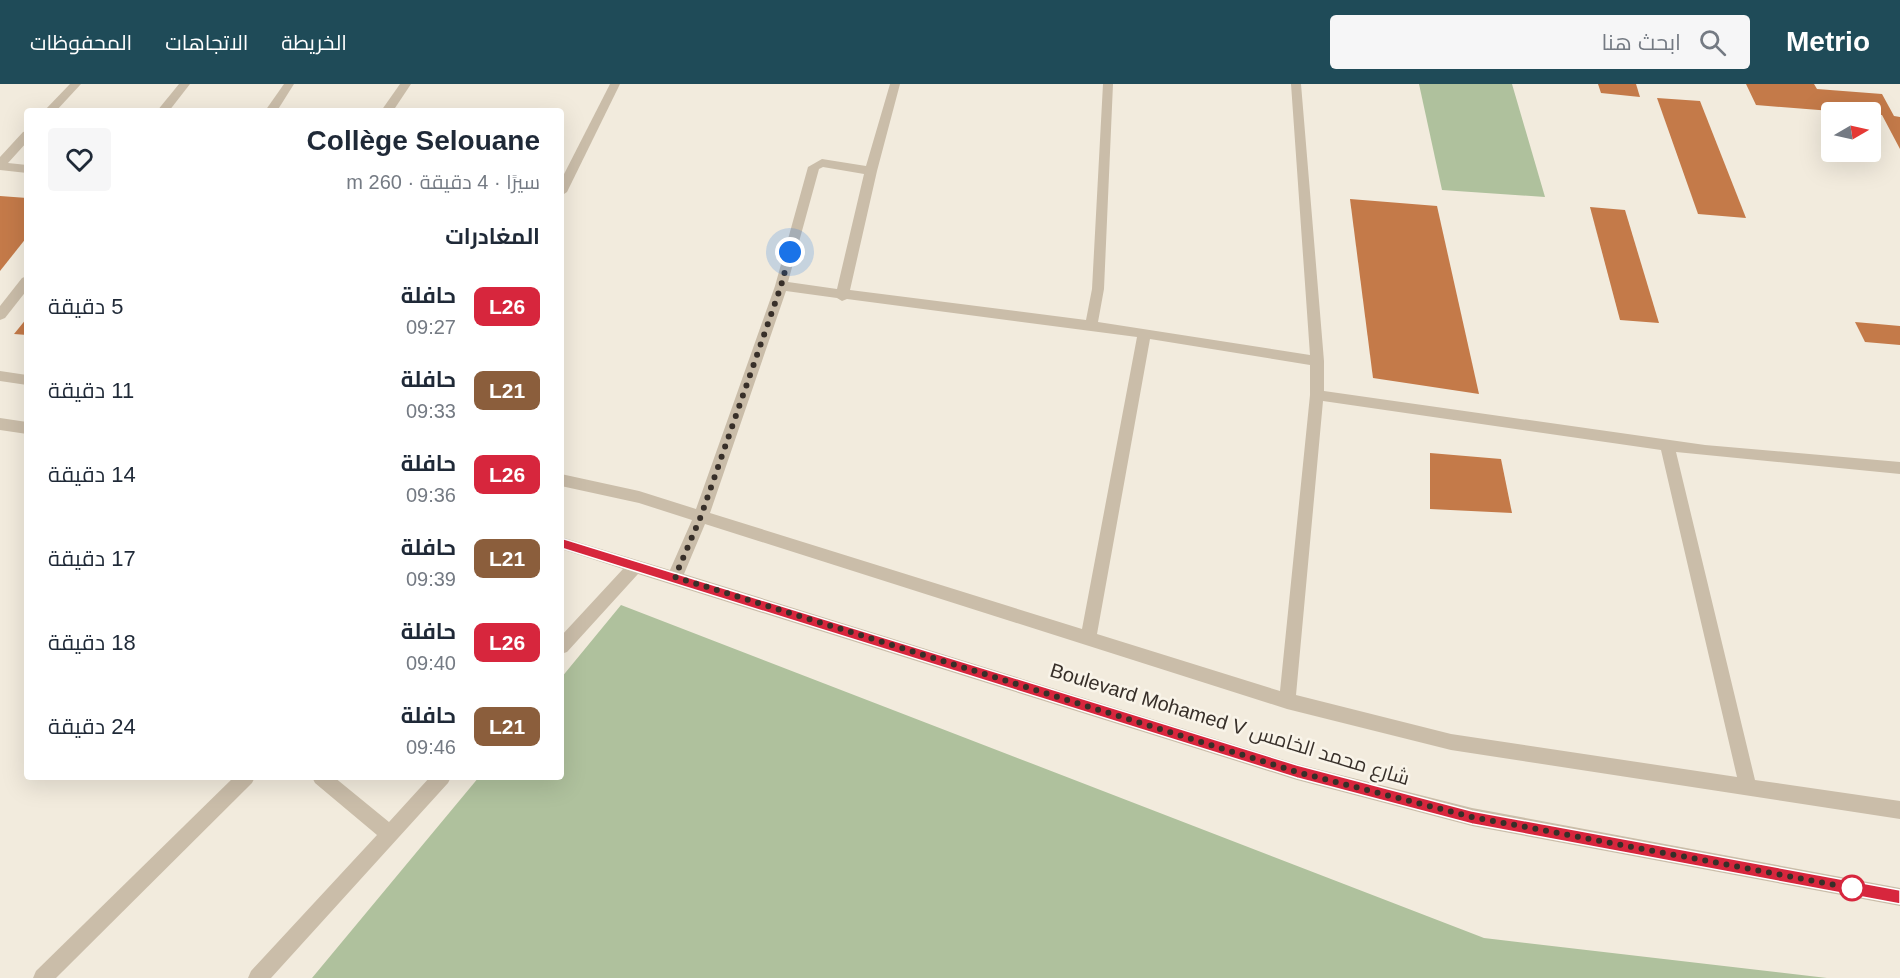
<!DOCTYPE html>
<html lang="ar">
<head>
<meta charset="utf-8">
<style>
	:root { --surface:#fff; --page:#f6f6f7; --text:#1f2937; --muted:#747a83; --accent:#1f4b58 }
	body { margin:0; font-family:Arial,Cairo,sans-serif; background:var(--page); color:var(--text); direction:rtl; height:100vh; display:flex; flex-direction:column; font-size:22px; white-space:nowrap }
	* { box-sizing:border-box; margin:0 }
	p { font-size:20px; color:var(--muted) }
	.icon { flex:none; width:33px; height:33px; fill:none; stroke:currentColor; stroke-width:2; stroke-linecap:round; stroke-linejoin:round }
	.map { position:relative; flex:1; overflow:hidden; direction:ltr }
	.details { position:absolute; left:24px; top:24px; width:540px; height:672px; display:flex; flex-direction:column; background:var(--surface); border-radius:6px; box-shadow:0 6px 24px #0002; direction:rtl }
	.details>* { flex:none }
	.badge { padding:0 12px; border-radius:9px; font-size:21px; line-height:39px }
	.needle { width:39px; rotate:81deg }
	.tools { position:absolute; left:1821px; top:18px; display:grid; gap:12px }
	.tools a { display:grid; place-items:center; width:60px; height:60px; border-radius:6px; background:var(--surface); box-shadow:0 6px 24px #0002; font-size:30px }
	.you { position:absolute; width:30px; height:30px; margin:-15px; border:4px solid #fff; border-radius:50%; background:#1a73e8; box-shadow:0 0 0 9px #1a73e833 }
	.map>.badge { position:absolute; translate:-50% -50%; box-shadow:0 0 0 3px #fff }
	h2 { padding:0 24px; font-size:22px; line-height:54px }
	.round { display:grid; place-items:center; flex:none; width:63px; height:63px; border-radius:6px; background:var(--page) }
	.headline { display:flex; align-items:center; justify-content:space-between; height:102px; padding:0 24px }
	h1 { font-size:28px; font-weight:700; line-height:45px }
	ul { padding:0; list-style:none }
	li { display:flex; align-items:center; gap:18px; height:84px; padding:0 24px }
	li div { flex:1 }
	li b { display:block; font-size:22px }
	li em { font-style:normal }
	li .badge { min-width:66px; font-weight:700; text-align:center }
	header { display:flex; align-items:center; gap:36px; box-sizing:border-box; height:84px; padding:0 30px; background:var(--accent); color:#fff }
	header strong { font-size:28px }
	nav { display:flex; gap:33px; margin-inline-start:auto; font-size:21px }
	.search { width:420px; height:54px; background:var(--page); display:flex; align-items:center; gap:15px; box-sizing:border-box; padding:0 21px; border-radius:6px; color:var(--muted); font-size:22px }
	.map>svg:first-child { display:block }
	.green { fill:#afc19d }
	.building { fill:#c47a49 }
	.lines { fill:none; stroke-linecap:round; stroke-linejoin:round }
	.minor { fill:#cabda9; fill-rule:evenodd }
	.line { fill:#d7263d; stroke:#fff; stroke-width:1.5 }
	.walk { stroke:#372f29; stroke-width:6; stroke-dasharray:0 10.8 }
	.stop-dot { fill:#fff; stroke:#d7263d; stroke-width:3 }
	.labels { text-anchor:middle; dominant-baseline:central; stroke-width:5; stroke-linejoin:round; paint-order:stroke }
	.street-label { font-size:20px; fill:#372f29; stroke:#f9f4e9 }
</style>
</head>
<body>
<header>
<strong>Metrio</strong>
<div class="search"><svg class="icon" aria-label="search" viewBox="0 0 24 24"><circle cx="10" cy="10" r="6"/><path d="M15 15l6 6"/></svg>ابحث هنا</div>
<nav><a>الخريطة</a><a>الاتجاهات</a><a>المحفوظات</a></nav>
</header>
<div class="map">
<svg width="1900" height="894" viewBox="0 0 1900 894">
	<rect width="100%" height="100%" fill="#f2ebdd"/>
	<g class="green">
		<polygon points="1419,0 1512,0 1545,113 1442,106"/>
		<polygon points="621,521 1484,854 1827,894 312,894 479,693 561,693 561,594"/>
	</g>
	<g class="building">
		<polygon points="1598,0 1636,0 1640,13 1601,9"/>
		<polygon points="1746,0 1814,0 1817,5 1882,10 1894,32 1900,33 1900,65 1882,31 1756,21"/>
		<polygon points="1657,14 1700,17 1746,134 1698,130"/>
		<polygon points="0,112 27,114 27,153 0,187"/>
		<polygon points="1350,115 1437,122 1479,310 1373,294"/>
		<polygon points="1590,123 1625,126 1659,239 1620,236"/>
		<polygon points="27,234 27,251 14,250"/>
		<polygon points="1855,238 1900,242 1900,261 1865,258"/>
		<polygon points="1430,369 1501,375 1512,429 1430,425"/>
	</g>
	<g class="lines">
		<g class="minor">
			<polygon points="70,0 81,0 56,27 44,27"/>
			<polygon points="179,0 190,0 169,27 157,27"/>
			<polygon points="284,0 294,0 277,27 265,27"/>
			<polygon points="400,0 411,0 393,27 381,27"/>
			<polygon points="610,0 620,0 567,108 561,112 561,96"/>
			<path d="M890,0H900L877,87L850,206L1086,236L1092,205L1103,0H1113L1104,205L1098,238L1310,271L1291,0H1301L1324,277V307L1705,361L1900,378V390L1676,368L1755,696L1900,717V735L1451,666L1287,625L705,440L684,490L1297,680L1472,724L1900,804V822L1472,742L1297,696L638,490L567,568L561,570V552L623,485L561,465V453L670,486L692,436L639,419L561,402V390L639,407L696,425L775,202L808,83L822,75L866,82ZM823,83L864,90L837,205L788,198L819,85ZM786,207L837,214L842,217L847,215L1137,253L1082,545L710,429ZM1150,255L1310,281V311L1280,607L1097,550ZM1323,317L1661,366L1737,693L1451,650L1296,611Z"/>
			<polygon points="27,47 27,58 8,79 27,81 27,89 0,86 0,73 23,48"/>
			<polygon points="27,192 27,206 5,234 0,236 0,222 22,194"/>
			<polygon points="0,287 27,291 27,301 0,297"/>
			<polygon points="0,334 27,338 27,350 0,346"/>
			<polygon points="234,693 255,693 252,699 56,894 33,894 36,887"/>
			<polygon points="312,693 334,693 389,738 430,693 451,693 448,699 271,894 248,894 251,887 377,751 315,699"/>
		</g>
	</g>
	<polygon class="line" points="561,454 1297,681 1472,727 1900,806 1900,820 1472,740 1297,694 561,464 555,459"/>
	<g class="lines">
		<polyline class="walk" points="790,168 781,202 701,432 675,493 1297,688 1472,733 1852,804"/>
	</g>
	<circle class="stop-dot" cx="1852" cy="804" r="12"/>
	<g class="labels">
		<g class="street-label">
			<text transform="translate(1230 640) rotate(17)">Boulevard Mohamed V شارع محمد الخامس</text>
		</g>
	</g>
</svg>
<div class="tools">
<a><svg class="needle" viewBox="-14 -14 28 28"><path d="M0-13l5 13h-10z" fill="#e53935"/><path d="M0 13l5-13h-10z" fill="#747a83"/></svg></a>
</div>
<div class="you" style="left:790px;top:168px"></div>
<section class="details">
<div class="headline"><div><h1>Collège Selouane</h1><p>سيرًا · 4 دقيقة · 260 m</p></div><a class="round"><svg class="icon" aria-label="heart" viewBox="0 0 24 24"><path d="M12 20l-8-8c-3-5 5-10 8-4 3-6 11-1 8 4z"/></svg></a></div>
<h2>المغادرات</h2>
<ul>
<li><span class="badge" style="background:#d7263d;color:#fff">L26</span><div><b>حافلة</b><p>09:27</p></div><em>5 دقيقة</em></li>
<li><span class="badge" style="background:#8b5e3c;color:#fff">L21</span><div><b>حافلة</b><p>09:33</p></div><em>11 دقيقة</em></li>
<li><span class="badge" style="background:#d7263d;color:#fff">L26</span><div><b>حافلة</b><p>09:36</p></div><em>14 دقيقة</em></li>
<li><span class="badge" style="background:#8b5e3c;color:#fff">L21</span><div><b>حافلة</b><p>09:39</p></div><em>17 دقيقة</em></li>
<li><span class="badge" style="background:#d7263d;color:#fff">L26</span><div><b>حافلة</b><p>09:40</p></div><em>18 دقيقة</em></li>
<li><span class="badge" style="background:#8b5e3c;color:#fff">L21</span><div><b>حافلة</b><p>09:46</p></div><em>24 دقيقة</em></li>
</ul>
</section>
</div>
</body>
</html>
